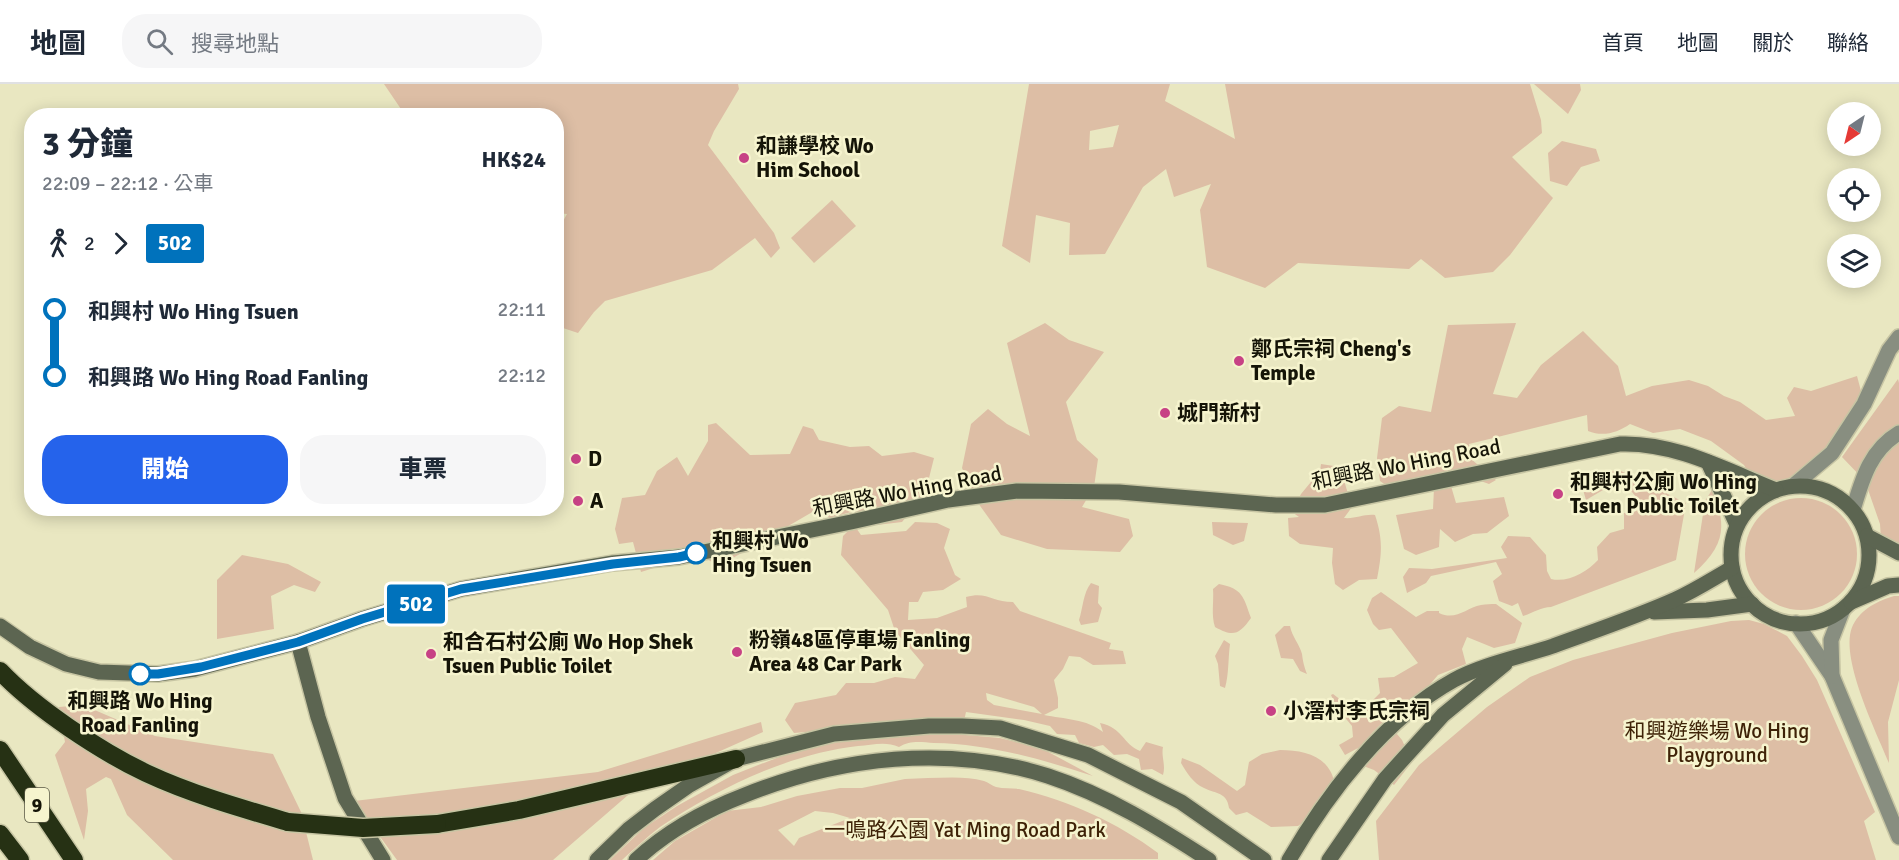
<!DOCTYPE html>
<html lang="zh-TW">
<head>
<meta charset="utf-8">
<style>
	:root { --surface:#fff; --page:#f6f6f7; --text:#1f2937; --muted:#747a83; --line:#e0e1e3; --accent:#2563eb }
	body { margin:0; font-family:Signika,"Noto Sans TC",sans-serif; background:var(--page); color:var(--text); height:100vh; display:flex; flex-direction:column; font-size:22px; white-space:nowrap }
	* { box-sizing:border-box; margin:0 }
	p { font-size:20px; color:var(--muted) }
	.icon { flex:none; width:33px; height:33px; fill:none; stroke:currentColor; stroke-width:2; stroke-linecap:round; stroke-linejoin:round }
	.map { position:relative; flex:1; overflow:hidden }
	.side { position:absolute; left:24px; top:24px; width:540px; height:408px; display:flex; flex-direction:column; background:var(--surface); border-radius:24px; box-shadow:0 3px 15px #0003 }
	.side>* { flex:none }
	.badge { padding:0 12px; border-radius:4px; font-size:21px; line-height:39px }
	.needle { width:39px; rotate:215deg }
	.buttons { position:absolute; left:1827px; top:18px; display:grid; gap:12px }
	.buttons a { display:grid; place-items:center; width:54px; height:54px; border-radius:50%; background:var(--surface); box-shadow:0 3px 15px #0003; font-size:30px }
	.map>.badge { position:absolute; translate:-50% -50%; box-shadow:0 0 0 3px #fff }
	.legs { display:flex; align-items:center; gap:9px; height:66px; padding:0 18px; font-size:20px }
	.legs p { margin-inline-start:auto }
	.overview { display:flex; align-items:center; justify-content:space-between; height:102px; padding:0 18px }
	h1 { font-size:33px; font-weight:800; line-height:45px }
	.primary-button { display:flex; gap:12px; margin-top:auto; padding:12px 18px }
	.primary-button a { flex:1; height:69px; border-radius:24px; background:var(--accent); color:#fff; font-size:24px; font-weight:800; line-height:69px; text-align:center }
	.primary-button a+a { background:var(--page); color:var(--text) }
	ul { padding:0 18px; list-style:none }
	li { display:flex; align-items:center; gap:21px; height:66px; font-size:22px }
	li i { display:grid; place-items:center; width:9px; height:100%; margin:0 8px; background:currentColor }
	li i::after { content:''; width:15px; height:15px; margin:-8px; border:4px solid; border-radius:50%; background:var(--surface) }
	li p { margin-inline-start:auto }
	li:first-child i { background:linear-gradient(#0000 50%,currentColor 0) }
	li:last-child i { background:linear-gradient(currentColor 50%,#0000 0) }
	header { display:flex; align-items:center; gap:36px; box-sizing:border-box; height:84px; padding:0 30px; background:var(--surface); border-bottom:2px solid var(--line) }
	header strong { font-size:28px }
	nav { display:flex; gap:33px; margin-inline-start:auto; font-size:21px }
	.search { width:420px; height:54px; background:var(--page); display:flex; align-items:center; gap:15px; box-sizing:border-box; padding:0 21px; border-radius:24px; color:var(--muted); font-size:22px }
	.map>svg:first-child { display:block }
	.green { fill:#ddbea5; fill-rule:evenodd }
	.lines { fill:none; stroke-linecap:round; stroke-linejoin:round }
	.street-casing { stroke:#c7c5a3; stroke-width:18 }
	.secondary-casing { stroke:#c7c5a3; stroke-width:18 }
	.highway-casing { stroke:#c7c5a3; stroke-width:21 }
	.street { stroke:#888e80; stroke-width:15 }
	.secondary { stroke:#5c6551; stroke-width:15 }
	.highway { stroke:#263114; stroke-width:18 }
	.highway-bridge-casing { stroke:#c7c5a3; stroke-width:21; stroke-linecap:butt }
	.highway-bridge { stroke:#263114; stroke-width:18 }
	.line-1-casing { stroke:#fff; stroke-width:14 }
	.line-1 { stroke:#0072bc; stroke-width:9 }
	.poi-dot { fill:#c74285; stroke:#f6f4ce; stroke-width:2 }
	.stop-1-dot { fill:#fff; stroke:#0072bc; stroke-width:3 }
	.labels { text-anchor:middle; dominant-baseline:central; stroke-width:5; stroke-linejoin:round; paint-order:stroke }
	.shield { fill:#f6f4ce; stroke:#585743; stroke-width:1.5 }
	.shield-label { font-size:20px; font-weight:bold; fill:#151407 }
	.poi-label { font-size:21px; font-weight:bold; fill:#151407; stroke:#f6f4ce; text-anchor:start }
	.street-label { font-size:21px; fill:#151407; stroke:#f6f4ce }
	.stop-label { font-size:21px; font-weight:bold; fill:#151407; stroke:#f6f4ce; text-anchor:start }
	.park-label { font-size:21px; fill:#3e2207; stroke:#f6f4ce }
</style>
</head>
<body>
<header>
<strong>地圖</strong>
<div class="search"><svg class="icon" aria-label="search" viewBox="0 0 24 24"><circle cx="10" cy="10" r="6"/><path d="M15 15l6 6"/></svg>搜尋地點</div>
<nav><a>首頁</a><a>地圖</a><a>關於</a><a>聯絡</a></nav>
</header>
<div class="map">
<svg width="1899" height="776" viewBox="0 0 1899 776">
	<rect width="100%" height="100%" fill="#e9e7c1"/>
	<g class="green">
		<polygon points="384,0 738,0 739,5 714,47 708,61 774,149 780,164 771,174 755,154 712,186 605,217 594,228 578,249 557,242 557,148 567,130 557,129 556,32 405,31"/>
		<path d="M1029,0H1170L1165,17L1235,55L1225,0H1530L1541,36L1542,49L1512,73L1553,114L1510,171L1493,188L1445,194L1421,175L1409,185L1298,179L1265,204L1207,183L1200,126L1211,100L1174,113L1166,85L1143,103L1105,170L1069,171L1070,139L1036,131L1030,179L1002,162ZM1119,41L1113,63L1089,66L1090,47Z"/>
		<polygon points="1534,0 1580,0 1581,6 1568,30"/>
		<polygon points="1562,57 1596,65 1600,77 1581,83 1567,102 1550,97 1548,69"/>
		<polygon points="832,116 856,142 814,179 791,154"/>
		<polygon points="1045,239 1069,256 1104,268 1066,318 1077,356 1098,375 1094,403 1082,423 1129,435 1133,452 1120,468 1047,465 1001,451 978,419 962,384 971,340 988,325 1007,340 1030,352 1007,259"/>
		<path d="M1516,239L1493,310L1517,314L1541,281L1583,247L1618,282L1626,312L1652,302L1689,296L1708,302L1724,312L1740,318L1766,336L1795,332L1787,314L1794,303L1811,307L1857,292L1861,307L1872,318L1837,374L1798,392L1785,403L1763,409L1755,401L1744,381L1711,357L1680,345L1653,349L1630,340C1617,349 1603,353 1588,347L1587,331L1469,360L1471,375L1496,396L1489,400L1475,395L1451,402L1456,419L1504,413L1509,432L1487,449L1473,450L1455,458L1440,445L1439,463L1416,471L1404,465L1396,431L1433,425L1434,404L1400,411L1380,397L1377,374L1382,334L1399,322L1431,328L1448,241Z"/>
		<polygon points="1898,295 1899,299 1899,464 1881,455 1880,440 1865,397 1842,373"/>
		<polygon points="716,339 750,371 790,370 803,342 813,345 819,356 850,363 869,362 882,372 914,368 934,374 925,410 902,438 877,441 855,427 829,434 821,423 719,482 691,466 676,481 657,483 641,488 633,458 619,460 615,445 622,414 645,411 657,387 677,373 688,392 708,357 708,341"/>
		<path d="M1321,380L1340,383L1352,423L1344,434C1356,435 1363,430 1375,431C1383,455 1382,469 1377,495L1359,496L1343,506L1335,500L1332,479L1333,464L1300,460L1289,452L1288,434L1299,433L1292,428L1301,410L1320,387Z"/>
		<path d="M1619,386L1686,419L1676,476L1551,523C1541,523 1533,529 1523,532L1518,519L1512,522L1499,517L1493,497L1502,490L1496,478L1431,492L1426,499L1407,509L1403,493L1409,484L1432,485L1507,474L1501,463L1508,452L1530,453L1546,471L1547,487L1551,495C1568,499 1587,488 1598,476L1597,463L1610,449L1624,445V429H1633L1643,422L1632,408L1615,399L1586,416L1579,392Z"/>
		<path d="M1712,406C1728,443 1724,462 1694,489L1705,417Z"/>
		<circle cx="1801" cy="470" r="56"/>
		<path d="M915,438L937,439L950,445L944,464L955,491L961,495L943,506L923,508L918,518H909L908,536L937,534L967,523L966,513C987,507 992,518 1013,518L1020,527L1111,559L1109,565L1123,567L1126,580L1093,581L1080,573L1069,572L1063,585L1054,596L1058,614V624L1044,631C1064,635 1087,635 1103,648L1100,639C1123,644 1123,660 1140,667L1146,658L1163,663C1161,673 1166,681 1163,691L1152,685L1141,686L1139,675L1127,670L1114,671L1103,661L1094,663L1079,659L1075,651L1057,650L1050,642L1024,636L966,628L962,646L954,650L1000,654L1041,664L1093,692C1041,675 989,660 934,659C921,658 910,656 899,663C886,657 872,661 858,662C788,670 719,704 660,743C647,753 634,765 622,776H610L644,744L677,722L733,691L853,644L794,649L785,636L795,619L836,611L846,599H874L895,593L915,595L924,581L895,547L888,526L841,471L843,452L854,441L861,451L906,447ZM986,609L1034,623L1042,630L994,621L987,616Z"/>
		<polygon points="1212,438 1248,439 1244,457 1233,461 1213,451"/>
		<polygon points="242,471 288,480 321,498 315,508 294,501 271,512 274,545 217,555 217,496"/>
		<path d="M1091,499L1099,502L1098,519L1102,524L1098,538L1081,541L1079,536C1083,524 1083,509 1091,499Z"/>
		<path d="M1219,500C1243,505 1243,512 1251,534C1239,551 1233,553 1215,543C1211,531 1214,518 1213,505Z"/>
		<path d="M1381,508L1416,533L1427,527H1439V529C1456,537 1466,524 1481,521C1486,520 1491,520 1496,520L1522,539L1515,559L1494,564L1467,553L1462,565L1466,580L1438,591L1426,605L1395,626L1370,651L1387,638L1402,656L1412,678L1394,701L1374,686L1350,677L1358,664L1345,671L1339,661L1353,653L1352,642L1337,624L1331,611L1333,610L1350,623H1366L1380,609L1378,594L1394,593L1418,579L1391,544L1379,546L1373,540L1367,526L1372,514Z"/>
		<path d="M1894,512H1899V596L1888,638L1889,679C1876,647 1838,571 1853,541C1862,524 1878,517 1894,512Z"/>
		<polygon points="1749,536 1764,540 1787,552 1802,572 1817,596 1875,728 1864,737 1876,776 1379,776 1376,737 1419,681 1487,623 1530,593 1573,576 1672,549 1731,537"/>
		<path d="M1284,542H1290C1292,553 1300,561 1302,570C1303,578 1304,582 1307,590L1300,587L1293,575L1281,574L1275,551Z"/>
		<path d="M1224,556L1230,560C1228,575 1229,589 1225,604L1220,602L1218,580L1215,572Z"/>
		<polygon points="83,621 155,652 273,670 301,728 313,776 173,776 127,731 111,695 106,693 86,705 88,727 84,756 55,671 65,658 59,623"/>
		<polygon points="761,638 763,648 635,705 553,776 397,776 354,717 598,688"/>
		<path d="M1280,666C1306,666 1332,673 1335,703L1314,730L1298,742L1271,743L1247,728L1236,731L1229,724C1227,708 1216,710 1204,704C1193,699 1187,689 1181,679L1182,674L1200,681L1237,707L1245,701L1249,678L1262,670Z"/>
		<path d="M928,694C946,694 966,692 984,697C988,698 992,702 996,703C1004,705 1012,704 1019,705C1068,716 1118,739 1158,769V775L653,776L675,757L727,727L761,723L797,712L840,704H862L905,695ZM815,727L833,729L850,734L799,754L794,762L778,746Z"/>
	</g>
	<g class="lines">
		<g class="street-casing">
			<g id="street">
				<polyline points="1793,402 1832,369 1864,320 1889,266 1899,253"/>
				<path d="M1853,426C1862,396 1870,366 1899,349"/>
				<polyline points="1796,539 1832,592 1899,753"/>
				<polyline points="1832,592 1831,556 1843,525"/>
			</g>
		</g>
		<g class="secondary-casing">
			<g id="secondary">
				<polyline points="1708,378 1737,441"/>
				<circle cx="1800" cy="471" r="69"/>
				<polyline points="1867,452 1899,469"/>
				<polyline points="1851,518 1888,502 1899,501"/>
				<polyline points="1654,528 1707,526 1752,520"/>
				<path d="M0,542L30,563L66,580L99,588L158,590L195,585L298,558L362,535L461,505L613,479L679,473L851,438L948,416L1017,407L1119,408L1276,421H1325L1620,360C1675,358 1726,386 1776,406"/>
				<polyline points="298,558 318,633 345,714 383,776"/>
				<polyline points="597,776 629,745 655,725 688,702 736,675 834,650 929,642 962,642 1000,644 1088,671 1181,718 1264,776"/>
				<path d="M636,776C667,747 706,726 745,711C840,673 948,660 1048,692C1106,711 1158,743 1209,776"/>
				<path d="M1289,776C1328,709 1385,634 1454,596C1484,580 1520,573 1553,562C1594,547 1636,533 1676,515C1696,506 1714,494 1732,484"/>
				<polyline points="1329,776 1385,695 1443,631 1505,580"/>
			</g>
		</g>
		<g class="highway-casing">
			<g id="highway">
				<path d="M0,587C35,624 100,667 146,689C191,710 240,724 288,738"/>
				<polyline points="0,666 74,776"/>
				<polyline points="437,740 519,726 736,675"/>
				<polyline points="0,750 20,776"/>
			</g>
		</g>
		<use href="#street" class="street"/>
		<use href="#secondary" class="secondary"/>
		<use href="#highway" class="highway"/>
		<g class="highway-bridge-casing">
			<polyline id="highway-bridge" points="288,738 363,744 437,740"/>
		</g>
		<use href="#highway-bridge" class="highway-bridge"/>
	</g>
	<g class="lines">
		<g class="line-1-casing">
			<polyline id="line-1" points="140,590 158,590 201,583 298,558 362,535 461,505 613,480 679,473 696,469"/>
		</g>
		<use href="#line-1" class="line-1"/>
	</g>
	<g class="poi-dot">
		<circle cx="744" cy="74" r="6"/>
		<circle cx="1239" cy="277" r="6"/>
		<circle cx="1165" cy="329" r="6"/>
		<circle cx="576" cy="375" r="6"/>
		<circle cx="1558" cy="410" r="6"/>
		<circle cx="578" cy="417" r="6"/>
		<circle cx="737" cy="568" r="6"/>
		<circle cx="431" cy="570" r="6"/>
		<circle cx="1271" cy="627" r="6"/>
	</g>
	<g class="stop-1-dot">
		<circle cx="696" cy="469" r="10"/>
		<circle cx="140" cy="590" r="10"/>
	</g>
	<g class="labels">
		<rect class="shield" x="25" y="704" width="24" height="34" rx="4.5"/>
		<g class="shield-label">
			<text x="37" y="721">9</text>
		</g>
		<g class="poi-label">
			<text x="756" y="62">和謙學校 Wo<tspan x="756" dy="24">Him School</tspan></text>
			<text x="1251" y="265">鄭氏宗祠 Cheng's<tspan x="1251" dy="24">Temple</tspan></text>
			<text x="1177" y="329">城門新村</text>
			<text x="588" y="375">D</text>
			<text x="1570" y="398">和興村公廁 Wo Hing<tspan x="1570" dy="24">Tsuen Public Toilet</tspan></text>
			<text x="590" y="417">A</text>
			<text x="749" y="556">粉嶺48區停車場 Fanling<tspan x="749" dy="24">Area 48 Car Park</tspan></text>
			<text x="443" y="558">和合石村公廁 Wo Hop Shek<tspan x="443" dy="24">Tsuen Public Toilet</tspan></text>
			<text x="1283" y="627">小滘村李氏宗祠</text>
		</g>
		<g class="street-label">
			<text transform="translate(1406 380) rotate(-11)">和興路 Wo Hing Road</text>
			<text transform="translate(907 407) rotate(-11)">和興路 Wo Hing Road</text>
		</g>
		<g class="stop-label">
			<text x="712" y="457">和興村 Wo<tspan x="712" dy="24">Hing Tsuen</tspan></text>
			<text x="140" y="617" text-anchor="middle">和興路 Wo Hing<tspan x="140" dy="24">Road Fanling</tspan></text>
		</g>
		<g class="park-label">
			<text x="1717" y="647">和興遊樂場 Wo Hing<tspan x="1717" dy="24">Playground</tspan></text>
			<text x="965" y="746">一鳴路公園 Yat Ming Road Park</text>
		</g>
	</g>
</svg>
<div class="buttons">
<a><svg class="needle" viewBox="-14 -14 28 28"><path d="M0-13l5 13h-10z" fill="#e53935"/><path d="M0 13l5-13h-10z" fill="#747a83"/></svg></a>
<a><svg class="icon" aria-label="locate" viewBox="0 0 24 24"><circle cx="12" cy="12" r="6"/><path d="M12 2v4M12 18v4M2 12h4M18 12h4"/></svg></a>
<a><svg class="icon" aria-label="layers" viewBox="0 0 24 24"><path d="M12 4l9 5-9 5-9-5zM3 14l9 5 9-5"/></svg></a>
</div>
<b class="badge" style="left:416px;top:520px;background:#0072bc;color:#fff">502</b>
<section class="side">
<div class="overview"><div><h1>3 分鐘</h1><p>22:09 – 22:12 · 公車</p></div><b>HK$24</b></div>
<div class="legs"><svg class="icon" aria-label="walk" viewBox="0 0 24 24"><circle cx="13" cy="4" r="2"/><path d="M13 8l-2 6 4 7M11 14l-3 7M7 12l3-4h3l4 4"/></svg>2<svg class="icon" aria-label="forward" viewBox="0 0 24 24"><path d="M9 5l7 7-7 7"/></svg><b class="badge" style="background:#0072bc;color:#fff">502</b></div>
<ul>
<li><i style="color:#0072bc"></i><b>和興村 Wo Hing Tsuen</b><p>22:11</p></li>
<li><i style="color:#0072bc"></i><b>和興路 Wo Hing Road Fanling</b><p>22:12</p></li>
</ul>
<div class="primary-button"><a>開始</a><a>車票</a></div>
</section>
</div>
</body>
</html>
